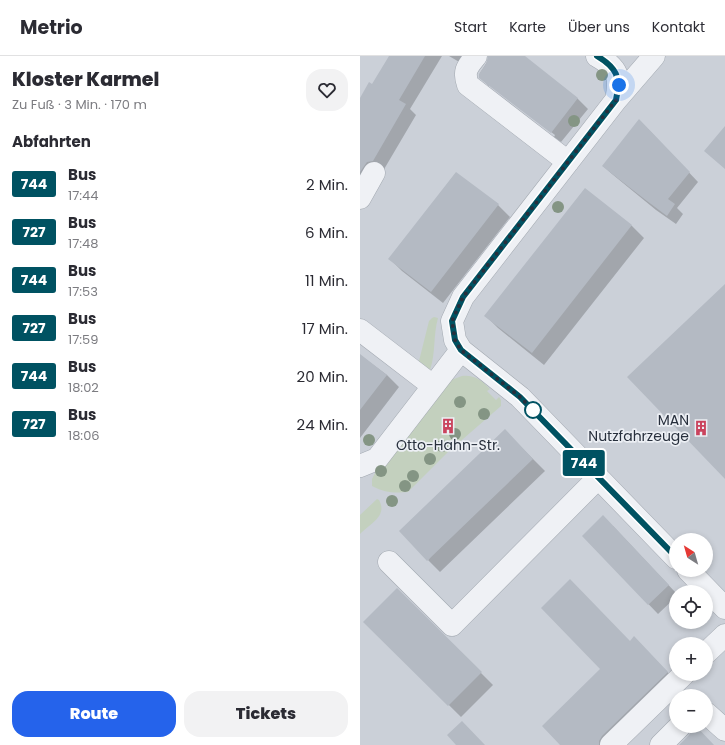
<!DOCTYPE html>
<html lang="de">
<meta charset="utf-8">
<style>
body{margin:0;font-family:Poppins,sans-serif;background:#f2f2f3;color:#2b2b33;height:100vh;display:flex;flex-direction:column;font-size:15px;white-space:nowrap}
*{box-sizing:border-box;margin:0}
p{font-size:13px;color:#7c7c81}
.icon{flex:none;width:22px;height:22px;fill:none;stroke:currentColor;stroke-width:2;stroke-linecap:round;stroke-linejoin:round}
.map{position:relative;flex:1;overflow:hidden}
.side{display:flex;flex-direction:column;background:#fff;width:360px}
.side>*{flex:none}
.badge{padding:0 8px;border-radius:3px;font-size:14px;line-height:26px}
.needle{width:26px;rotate:323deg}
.tools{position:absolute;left:309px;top:477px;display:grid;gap:8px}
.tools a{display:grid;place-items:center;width:44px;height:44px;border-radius:50%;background:#fff;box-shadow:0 2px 6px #0003;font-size:20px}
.you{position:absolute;width:20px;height:20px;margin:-10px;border:3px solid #fff;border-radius:50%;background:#1a73e8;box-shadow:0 0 0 6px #1a73e833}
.map>.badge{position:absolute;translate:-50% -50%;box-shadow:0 0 0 2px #fff}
h2{padding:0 12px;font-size:15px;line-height:36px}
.round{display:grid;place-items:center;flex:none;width:42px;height:42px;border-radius:16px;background:#f2f2f3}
.overview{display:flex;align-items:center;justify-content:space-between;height:68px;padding:0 12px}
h1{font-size:19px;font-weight:800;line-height:30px}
.cta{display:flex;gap:8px;margin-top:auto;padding:8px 12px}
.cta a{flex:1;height:46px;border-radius:16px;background:#2563eb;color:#fff;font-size:16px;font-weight:800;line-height:46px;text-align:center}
.cta a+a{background:#f2f2f3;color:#2b2b33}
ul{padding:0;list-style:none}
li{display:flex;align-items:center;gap:12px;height:48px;padding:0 12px}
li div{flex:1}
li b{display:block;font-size:15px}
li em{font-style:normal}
li .badge{min-width:44px;font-weight:700;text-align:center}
header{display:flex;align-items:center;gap:24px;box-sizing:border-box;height:56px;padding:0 20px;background:#fff;border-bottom:1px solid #e1e1e2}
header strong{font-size:19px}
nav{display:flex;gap:22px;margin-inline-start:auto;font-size:14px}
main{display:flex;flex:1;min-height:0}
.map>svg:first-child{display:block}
.built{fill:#cbd0d8;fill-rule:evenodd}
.green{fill:#c3d0be}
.shadow{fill:#0003}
.building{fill:#b4bac3}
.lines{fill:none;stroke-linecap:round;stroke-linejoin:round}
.minor-casing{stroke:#a2a8b0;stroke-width:23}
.minor{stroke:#eff1f5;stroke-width:22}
.tree{fill:#849584}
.line-casing{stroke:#fff;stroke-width:9}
.line{stroke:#005262;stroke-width:6}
.walk{stroke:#272f3c;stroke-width:4;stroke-dasharray:0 7.2}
.stop-dot{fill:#fff;stroke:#005262;stroke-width:2}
.labels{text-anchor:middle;stroke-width:3.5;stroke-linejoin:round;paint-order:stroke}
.poi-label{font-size:14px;fill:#272f3c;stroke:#eceff4;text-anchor:end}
</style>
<header>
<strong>Metrio</strong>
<nav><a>Start</a><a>Karte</a><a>Über uns</a><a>Kontakt</a></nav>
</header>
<main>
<section class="side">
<div class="overview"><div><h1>Kloster Karmel</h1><p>Zu Fuß · 3 Min. · 170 m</p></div><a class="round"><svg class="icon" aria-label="heart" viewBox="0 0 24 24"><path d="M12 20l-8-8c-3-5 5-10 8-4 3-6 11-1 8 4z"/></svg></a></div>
<h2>Abfahrten</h2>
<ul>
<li><span class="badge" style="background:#005262;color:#fff">744</span><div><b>Bus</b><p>17:44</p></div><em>2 Min.</em></li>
<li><span class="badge" style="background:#005262;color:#fff">727</span><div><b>Bus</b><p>17:48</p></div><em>6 Min.</em></li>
<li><span class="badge" style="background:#005262;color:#fff">744</span><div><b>Bus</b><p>17:53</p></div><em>11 Min.</em></li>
<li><span class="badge" style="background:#005262;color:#fff">727</span><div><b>Bus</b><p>17:59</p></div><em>17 Min.</em></li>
<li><span class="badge" style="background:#005262;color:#fff">744</span><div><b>Bus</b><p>18:02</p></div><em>20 Min.</em></li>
<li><span class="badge" style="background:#005262;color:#fff">727</span><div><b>Bus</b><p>18:06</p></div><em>24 Min.</em></li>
</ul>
<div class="cta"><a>Route</a><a>Tickets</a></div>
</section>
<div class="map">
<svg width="365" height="689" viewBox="0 0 365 689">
<rect width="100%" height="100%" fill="#dce1e6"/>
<!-- built -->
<path class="built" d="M0,0h365v689h-365zM316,484h30v30h-30zM316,536h30v30h-30zM316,588h30v30h-30zM316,640h30v30h-30z"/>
<!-- green -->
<path class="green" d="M74,261l4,1c-5,17 -2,35 -8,52l-12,-5 11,-44 3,-3z
M102,320c13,-1 19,4 28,13l-3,2 9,9 3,-3 2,3v6l-53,46 -40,40c-15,1 -22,1 -36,-6v-7l5,-10 74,-89z
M17,443l2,1c9,16 -9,24 -19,34v-19z"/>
<!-- shadow -->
<path class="shadow" d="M31,0h51l-32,53 6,6 -33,56 -23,30v-101l13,-14z
M89,0h17l-5,7z
M129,0h34l54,42 11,11 -27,33 -7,-5 1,-2 -66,-51v2l-9,-9v-4l9,-14z
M288,73l50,53 -21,26 6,6 -7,10 -20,-14 -44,-36 -9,-8z
M96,117l42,32 12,12 -67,86 -41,-32 -12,-12z
M225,133l47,37 12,12 -100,127 -46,-37 -12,-12z
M0,299l27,20 12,12 -39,51z
M157,387l28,28 -105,101 -12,-12z
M253,470l63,67v4l-18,17 -75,-78z
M37,533l96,96 -32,32 -96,-95z
M285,593l34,35 -63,61h-54z"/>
<!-- building -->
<path class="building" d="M29,0h36l-26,44 7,4 -33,57 -6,1 -7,10v-74l9,-16 3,2z
M128,0h37l53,42 -27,35 -72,-55v-4l7,-10z
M279,63l51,53 -22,27 7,5 -8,12 -20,-15 -45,-35z
M365,70v43l-21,-18z
M96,116l43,32 -68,88 -43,-33z
M225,132l47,37 -100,128 -48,-37z
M365,228v195l-98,-102z
M0,298l27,21 -27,35z
M145,373l28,30 -106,102 -28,-30z
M243,459l66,70 -21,20 -66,-69z
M210,523l60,62 4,-5 34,36 -66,64 -3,5v4h-39l-18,-19 58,-57 -59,-61z
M37,532l85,84 -34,34 -85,-84z
M102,665l23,24h-29l-9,-10z
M334,670h2l18,19h-35l10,-10z"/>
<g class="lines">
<defs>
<path id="minor" d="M116,0c-9,11 -13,15 -8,29l100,77
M237,0c21,12 24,21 19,44l-153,197 -11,24 3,19 6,10 59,47 156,161
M256,44l38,-44
M0,142l14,-25
M0,274l73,56
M0,410l17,-7 84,-109
M29,506l63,63 146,-147
M328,514l37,38
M346,597l19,-18
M346,657l19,17
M251,689l73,-71
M301,689l19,-19"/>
</defs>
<!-- minor casing -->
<use href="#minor" class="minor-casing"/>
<!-- minor -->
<use href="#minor" class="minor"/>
</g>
<!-- trees -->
<g class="tree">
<circle cx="242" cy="19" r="6"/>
<circle cx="214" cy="65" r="6"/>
<circle cx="198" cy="151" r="6"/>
<circle cx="100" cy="346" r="6"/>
<circle cx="124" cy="358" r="6"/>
<circle cx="95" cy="378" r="6"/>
<circle cx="9" cy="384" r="6"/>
<circle cx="82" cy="390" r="6"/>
<circle cx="70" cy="403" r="6"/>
<circle cx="21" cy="415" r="6"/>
<circle cx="53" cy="420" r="6"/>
<circle cx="45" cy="430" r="6"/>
<circle cx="32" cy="445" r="6"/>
</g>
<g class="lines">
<defs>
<path id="line" d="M237,0c20,12 24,21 19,44l-153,197 -11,24 3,19 6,10 59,47 156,160"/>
</defs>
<!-- line casing -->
<use href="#line" class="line-casing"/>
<!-- line -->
<use href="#line" class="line"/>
<!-- walk -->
<path class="walk" d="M173,354l1,1 -14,-14 -59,-47 -6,-10 -3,-19 11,-24 153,-197 3,-15"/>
</g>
<!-- icons -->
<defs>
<symbol id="building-bare" viewBox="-9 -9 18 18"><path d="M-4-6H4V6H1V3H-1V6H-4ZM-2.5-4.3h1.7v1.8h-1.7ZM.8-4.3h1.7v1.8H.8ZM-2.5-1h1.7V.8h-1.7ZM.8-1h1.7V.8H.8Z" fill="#ca435d" stroke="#eceff4" stroke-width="2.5" paint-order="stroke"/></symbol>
</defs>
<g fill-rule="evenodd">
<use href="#building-bare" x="77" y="359" width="22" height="22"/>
<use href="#building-bare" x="330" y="361" width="22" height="22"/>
</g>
<!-- markers -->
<circle class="stop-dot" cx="173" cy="354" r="8"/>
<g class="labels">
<!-- poi labels -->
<g class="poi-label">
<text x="329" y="369">MAN<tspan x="329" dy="16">Nutzfahrzeuge</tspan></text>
<text x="88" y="394" text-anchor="middle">Otto-Hahn-Str.</text>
</g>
</g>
</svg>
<div class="tools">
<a><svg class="needle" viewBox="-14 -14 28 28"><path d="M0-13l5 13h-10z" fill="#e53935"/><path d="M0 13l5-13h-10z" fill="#7c7c81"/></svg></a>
<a><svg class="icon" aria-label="locate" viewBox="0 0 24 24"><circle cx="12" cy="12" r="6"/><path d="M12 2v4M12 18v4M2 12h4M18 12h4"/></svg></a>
<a>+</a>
<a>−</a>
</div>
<div class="you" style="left:259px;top:29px"></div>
<b class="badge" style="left:224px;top:407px;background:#005262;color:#fff">744</b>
</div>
</main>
